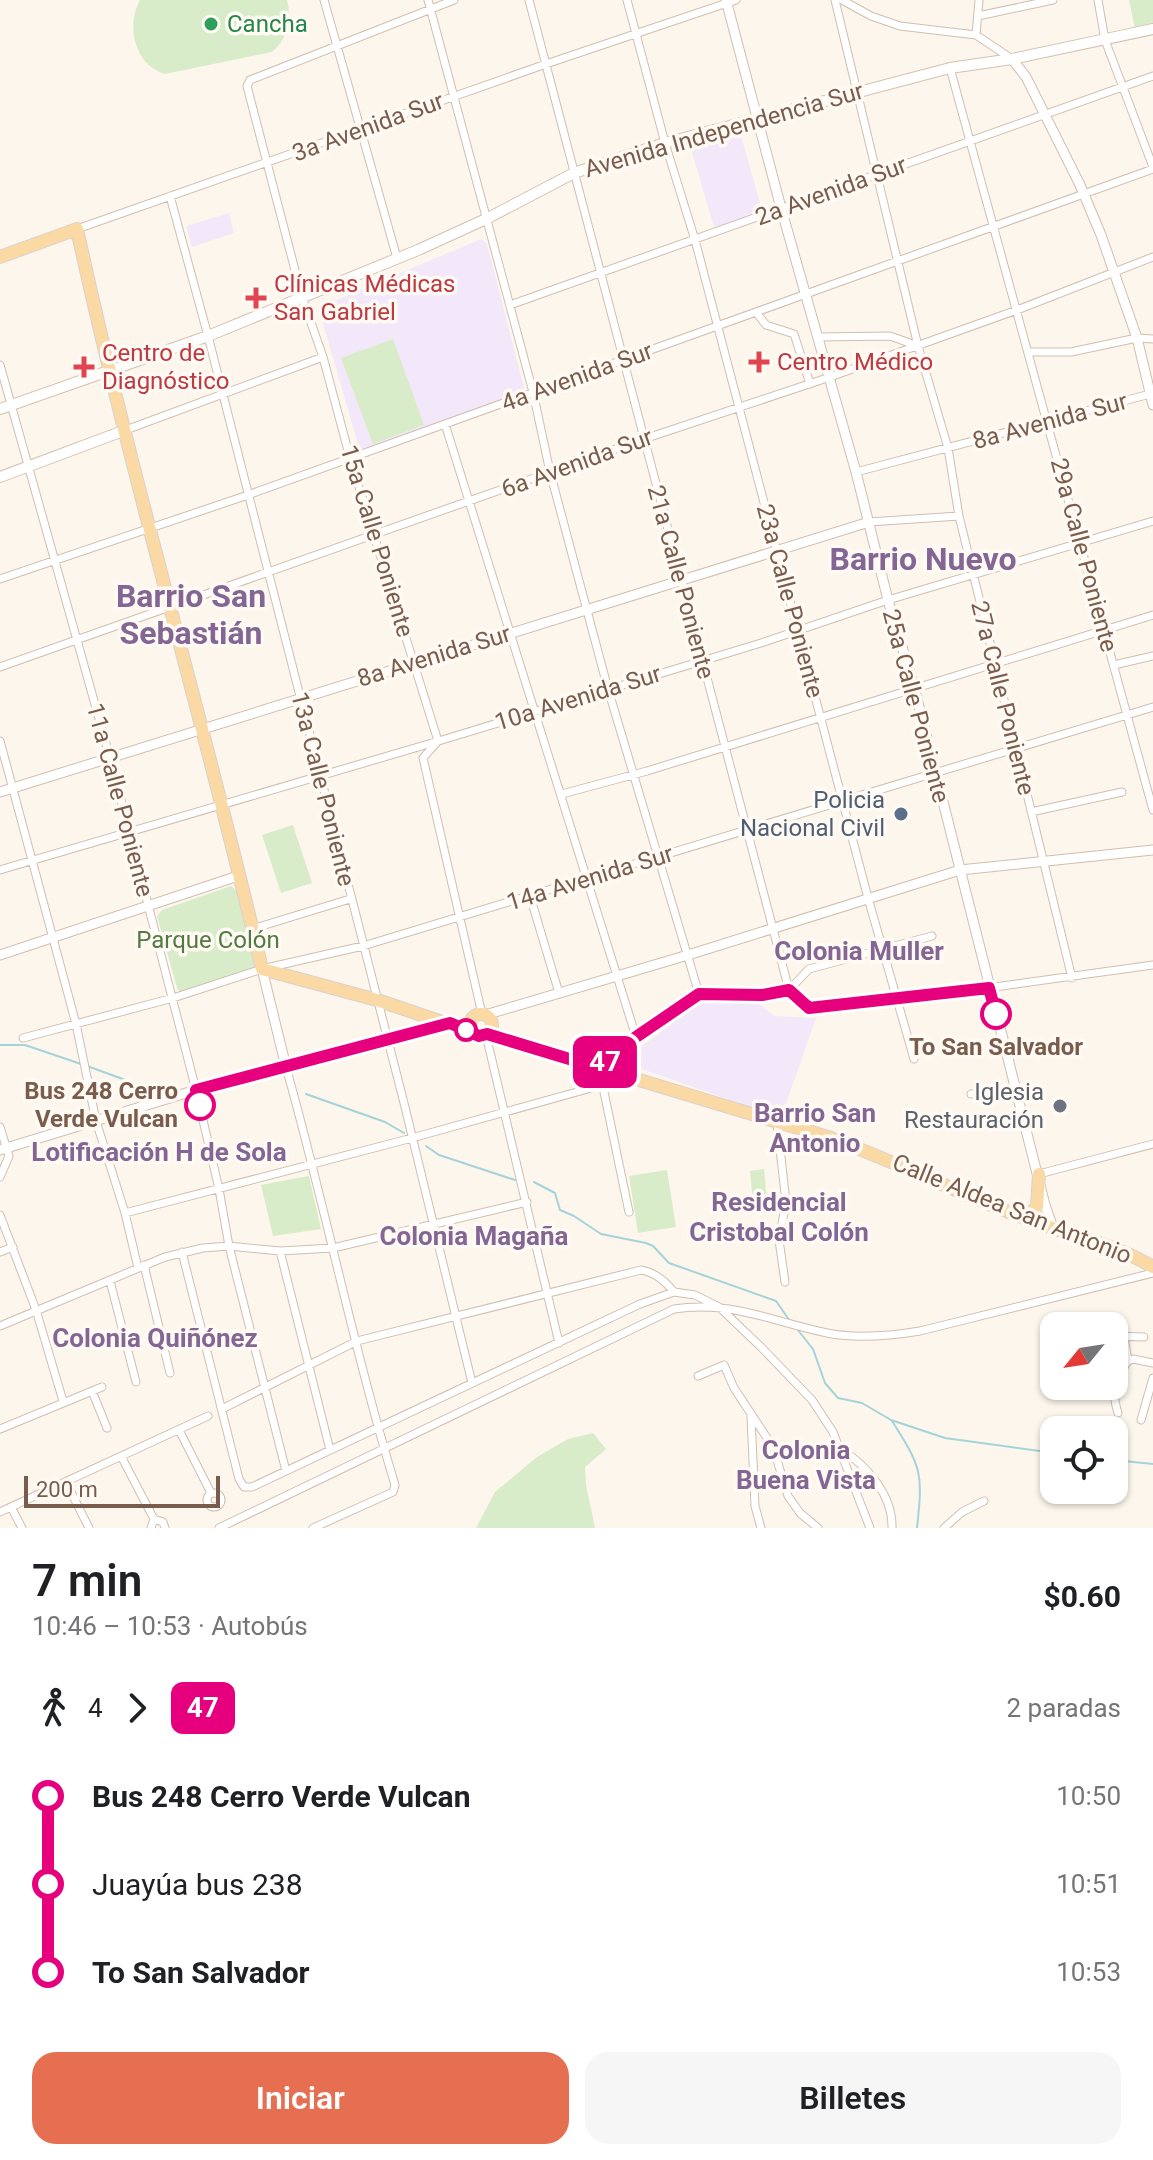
<!DOCTYPE html>
<html lang="es">
<meta charset="utf-8">
<style>
body{margin:0;font-family:Roboto,sans-serif;background:#f6f6f6;color:#202124;height:100vh;display:flex;flex-direction:column;font-size:30px;white-space:nowrap}
*{box-sizing:border-box;margin:0}
p{font-size:26px;color:#757577}
.icon{flex:none;width:44px;height:44px;fill:none;stroke:currentColor;stroke-width:2;stroke-linecap:round;stroke-linejoin:round}
.map{position:relative;height:1528px;overflow:hidden}
.details{display:flex;flex-direction:column;background:#fff;flex:1}
.details>*{flex:none}
.badge{padding:0 16px;border-radius:12px;font-size:28px;line-height:52px}
.needle{width:52px;rotate:240deg}
.controls{position:absolute;left:1040px;top:1312px;display:grid;gap:16px}
.controls a{display:grid;place-items:center;width:88px;height:88px;border-radius:16px;background:#fff;box-shadow:0 2px 6px #0004;font-size:40px}
.scale{position:absolute;left:24px;bottom:20px;width:196px;box-sizing:border-box;padding-left:8px;border:4px solid #7a5c4d;border-top:0;font-size:22px;line-height:28px;white-space:nowrap;color:#7a5c4d;-webkit-text-stroke:6px #fffaf3;paint-order:stroke}
.map>.badge{position:absolute;translate:-50% -50%;box-shadow:0 0 0 4px #fff}
.legs{display:flex;align-items:center;gap:12px;height:88px;padding:0 32px;font-size:26px}
.legs p{margin-inline-start:auto}
.summary{display:flex;align-items:center;justify-content:space-between;height:136px;padding:0 32px}
h1{font-size:44px;font-weight:600;line-height:60px}
.primary-button{display:flex;gap:16px;margin-top:auto;padding:16px 32px}
.primary-button a{flex:1;height:92px;border-radius:24px;background:#e76f51;color:#fff;font-size:32px;font-weight:600;line-height:92px;text-align:center}
.primary-button a+a{background:#f6f6f6;color:#202124}
ul{padding:0 32px;list-style:none}
li{display:flex;align-items:center;gap:28px;height:88px;font-size:30px}
li i{display:grid;place-items:center;width:12px;height:100%;margin:0 10px;background:currentColor}
li i::after{content:'';width:20px;height:20px;margin:-10px;border:6px solid;border-radius:50%;background:#fff}
li p{margin-inline-start:auto}
li:first-child i{background:linear-gradient(#0000 50%,currentColor 0)}
li:last-child i{background:linear-gradient(currentColor 50%,#0000 0)}
.map>svg:first-child{display:block}
.education{fill:#f3e8fa}
.green{fill:#d8ecc9}
.lines{fill:none;stroke-linecap:round;stroke-linejoin:round}
.stream{stroke:#a5d3da;stroke-width:2}
.minor-casing{stroke:#d1beb0;stroke-width:9}
.tertiary-casing{stroke:#d1beb0;stroke-width:11}
.secondary-casing{stroke:#d6c0b0;stroke-width:12}
.primary-casing{stroke:#dad1cd;stroke-width:14}
.minor{stroke:#fff;stroke-width:7}
.tertiary{stroke:#fff;stroke-width:9}
.secondary{stroke:#fff;stroke-width:10}
.primary{stroke:#fbd9a5;stroke-width:12}
.line-1-casing{stroke:#fff;stroke-width:18}
.line-1{stroke:#e6007e;stroke-width:12}
.leisure-dot{fill:#2e9e5b;stroke:#fffaf3;stroke-width:3}
.health-dot{fill:#e0444e;stroke:#fffaf3;stroke-width:3}
.service-dot{fill:#5c6f8a;stroke:#fffaf3;stroke-width:3}
.stop-1-dot{fill:#fff;stroke:#e6007e;stroke-width:4}
.worship-dot{fill:#6b7280;stroke:#fffaf3;stroke-width:3}
.labels{text-anchor:middle;stroke-width:7;stroke-linejoin:round;paint-order:stroke}
.leisure-label{font-size:24px;fill:#27864d;stroke:#fffaf3;text-anchor:start}
.street-label{font-size:24px;fill:#7a5c4d;stroke:#fffaf3}
.health-label{font-size:24px;fill:#be3a42;stroke:#fffaf3;text-anchor:start}
.service-label{font-size:24px;fill:#4e5e75;stroke:#fffaf3;text-anchor:end}
.park-label{font-size:24px;fill:#537a41;stroke:#fffaf3}
.stop-label{font-size:24px;font-weight:bold;fill:#7a5c4d;stroke:#fffaf3}
.worship-label{font-size:24px;fill:#5b616d;stroke:#fffaf3;text-anchor:end}
.neighbourhood-label{font-size:26px;font-weight:bold;fill:#846695;stroke:#fffaf3}
.district-label{font-size:32px;font-weight:bold;fill:#846695;stroke:#fffaf3}
</style>
<div class="map">
<svg width="1153" height="1528" viewBox="0 0 1153 1528">
<rect width="100%" height="100%" fill="#fdf6ec"/>
<!-- education -->
<path class="education" d="M741,136l22,77 -49,14 -23,-78z
M229,213l5,20 -42,14 -6,-21z
M481,239l6,5 38,147 -165,60 -40,-138 2,-7z
M752,998l22,18 42,2 -35,100 -159,-56 79,-61z"/>
<!-- green -->
<path class="green" d="M140,0h147c5,20 1,38 -15,52l-107,22c-31,-9 -39,-49 -25,-74z
M1129,0h24v25l-18,4z
M393,339l31,86 -51,19 -32,-86z
M293,825l19,58 -31,10 -19,-58z
M231,886l9,7 19,73 -4,6 -74,21 -4,-5 -20,-72 5,-6z
M764,1169l3,33 -14,1 -3,-32z
M667,1170l9,57 -38,6 -9,-57z
M309,1176l12,53 -48,7 -12,-51z
M593,1433l13,16 -21,18 1,18 9,43h-119l19,-36 42,-35 31,-18z"/>
<g class="lines">
<!-- stream -->
<path class="stream" d="M0,1045h25l56,19
M87,1066l44,16
M306,1094l79,28 19,11
M426,1146l13,9 76,25
M534,1182l21,11 5,17 14,6 27,18 45,9 7,3 16,17 107,38 14,20
M797,1329l16,20 12,34 13,15 24,5 29,17 54,18 109,15
M892,1421c30,47 31,52 25,107
M1114,1460l39,4"/>
<defs>
<path id="minor" d="M324,0l73,258
M428,0l105,392 17,80 58,217 91,305
M529,0l260,990
M627,0l38,143 30,97 173,658 46,161
M835,0l83,346 30,102 11,68 113,462
M842,0l29,16 29,10 76,9 36,24
M1098,0l7,40 48,127
M978,16l75,-16
M976,35l3,-35
M950,68l203,742
M170,196l38,140 196,767 68,280
M77,229l469,-165 190,-64
M510,305l643,-229
M756,312l10,13 28,9 16,50
M819,337l71,-1 28,10
M1029,352h42l66,-14 16,1
M0,365l110,393 86,332 23,99 10,57 57,225
M445,424l191,613
M123,431l200,-74
M856,472l294,-78
M869,522l90,-6
M0,579l248,-84 905,-326
M1114,665l39,-9
M0,667l644,-228 186,-62 187,-67 136,-53
M0,741l76,283 20,97 29,92 13,55
M438,741l-88,-283 -27,-101 -21,-60 -55,-211 3,-6 204,-80
M438,741l-15,17 59,256
M562,794l85,-23 506,-156
M1031,812l91,-20
M0,870l442,-130 319,-97 127,-43 265,-79
M530,896l29,97
M252,929l98,-30
M789,990l20,18 150,-16 194,-27
M789,990l20,-21 123,-33
M486,1035l73,308
M23,1038l150,-40 89,-29 101,-23 790,-239
M286,1067c39,138 67,280 109,418l-2,7 -80,36
M971,1094l46,-4
M777,1122l9,80 -7,38 6,42
M0,1127l9,29 -9,21
M1039,1174l114,-30
M629,1212l-30,-144 15,-16 85,-58 63,1 27,-5
M125,1213l287,-75 190,-53
M0,1215l36,95 27,91
M280,1251l50,199
M0,1252l13,-5
M182,1252l57,227 5,8h8l388,-183 34,-12 21,3 24,12 42,40 51,53 21,32 37,96
M144,1265l26,108
M110,1281l26,101
M0,1326l165,-69 38,-9 26,-2 51,5 53,-3 194,-46
M1114,1336l30,1
M1124,1337l4,24
M1128,1361l5,-2 20,4
M698,1376l26,-11 10,23 39,59 15,49 12,17 18,15
M92,1391l15,37
M222,1409l135,-68 284,-71c13,2 25,12 33,22
M1118,1413c-7,-22 -4,-33 10,-52
M751,1416l4,90 6,22
M1141,1420l12,-42
M0,1429l102,-42
M179,1430l32,63
M841,1449c26,17 52,46 51,79
M121,1456l34,65
M66,1482l23,46
M207 1500a7 7 0 1 1 14 0a7 7 0 1 1-14 0Z
M11,1507l11,21
M0,1512l208,-96
M151,1528l2,-6 4,-2 6,2 2,6
M219,1528l455,-219c57,-9 99,13 153,24 30,6 63,3 93,-2l233,-58
M944,1528l18,-16 22,-11"/>
<path id="tertiary" d="M726,0l55,208 75,264 32,128 26,87 131,518 8,23
M1012,59l14,18 54,108 21,50 36,103 16,67
M0,792l869,-270
M0,955l238,-79
M262,969l24,98
M485,1015l203,-60 272,-85 193,-20
M0,1150l196,-60 251,-66"/>
<path id="secondary" d="M0,409l208,-73 210,-86 68,-31 88,-46 91,-30 285,-75 62,-9 141,-30
M0,477l123,-46"/>
<path id="primary" d="M0,257l77,-28c54,249 127,492 185,740l115,31 95,32
M470 1025a11 11 0 1 1 22 0a11 11 0 1 1-22 0Z
M487,1034l344,104c68,25 133,58 201,83 40,15 83,23 121,46
M1017,1215l12,-1 8,-7 2,-33"/>
</defs>
<!-- minor casing -->
<use href="#minor" class="minor-casing"/>
<!-- tertiary casing -->
<use href="#tertiary" class="tertiary-casing"/>
<!-- secondary casing -->
<use href="#secondary" class="secondary-casing"/>
<!-- primary casing -->
<use href="#primary" class="primary-casing"/>
<!-- minor -->
<use href="#minor" class="minor"/>
<!-- tertiary -->
<use href="#tertiary" class="tertiary"/>
<!-- secondary -->
<use href="#secondary" class="secondary"/>
<!-- primary -->
<use href="#primary" class="primary"/>
</g>
<g class="lines">
<defs>
<path id="line-1" d="M200,1105l-4,-15 254,-67 29,13 8,-2 112,34 15,-16 85,-58 63,1 27,-5 20,18 180,-20 7,26"/>
</defs>
<!-- line-1 casing -->
<use href="#line-1" class="line-1-casing"/>
<!-- line-1 -->
<use href="#line-1" class="line-1"/>
</g>
<!-- markers -->
<circle class="leisure-dot" cx="211" cy="24" r="8"/>
<g class="health-dot">
<path d="M252 286h8v8h8v8h-8v8h-8v-8h-8v-8h8z"/>
<path d="M755 350h8v8h8v8h-8v8h-8v-8h-8v-8h8z"/>
<path d="M80 355h8v8h8v8h-8v8h-8v-8h-8v-8h8z"/>
</g>
<circle class="service-dot" cx="901" cy="814" r="8"/>
<g class="stop-1-dot">
<circle cx="996" cy="1014" r="14"/>
<circle cx="466" cy="1030" r="10"/>
<circle cx="200" cy="1105" r="14"/>
</g>
<circle class="worship-dot" cx="1060" cy="1106" r="8"/>
<g class="labels">
<!-- leisure labels -->
<g class="leisure-label">
<text x="227" y="32">Cancha</text>
</g>
<!-- street labels -->
<g class="street-label">
<text transform="translate(368 127) rotate(-20)" y="8">3a Avenida Sur</text>
<text transform="translate(724 130) rotate(-16)" y="8">Avenida Independencia Sur</text>
<text transform="translate(831 191) rotate(-20)" y="8">2a Avenida Sur</text>
<text transform="translate(577 377) rotate(-20)" y="8">4a Avenida Sur</text>
<text transform="translate(1050 421) rotate(-15)" y="8">8a Avenida Sur</text>
<text transform="translate(577 463) rotate(-20)" y="8">6a Avenida Sur</text>
<text transform="translate(377 541) rotate(73)" y="8">15a Calle Poniente</text>
<text transform="translate(1084 555) rotate(75)" y="8">29a Calle Poniente</text>
<text transform="translate(681 582) rotate(75)" y="8">21a Calle Poniente</text>
<text transform="translate(790 601) rotate(75)" y="8">23a Calle Poniente</text>
<text transform="translate(434 656) rotate(-17)" y="8">8a Avenida Sur</text>
<text transform="translate(578 698) rotate(-17)" y="8">10a Avenida Sur</text>
<text transform="translate(1003 698) rotate(76)" y="8">27a Calle Poniente</text>
<text transform="translate(916 706) rotate(75)" y="8">25a Calle Poniente</text>
<text transform="translate(323 789) rotate(76)" y="8">13a Calle Poniente</text>
<text transform="translate(120 800) rotate(75)" y="8">11a Calle Poniente</text>
<text transform="translate(590 878) rotate(-17)" y="8">14a Avenida Sur</text>
<text transform="translate(1012 1209) rotate(22)" y="8">Calle Aldea San Antonio</text>
</g>
<!-- health labels -->
<g class="health-label">
<text x="274" y="292">Clínicas Médicas<tspan x="274" dy="28">San Gabriel</tspan></text>
<text x="102" y="361">Centro de<tspan x="102" dy="28">Diagnóstico</tspan></text>
<text x="777" y="370">Centro Médico</text>
</g>
<!-- service labels -->
<g class="service-label">
<text x="885" y="808">Policia<tspan x="885" dy="28">Nacional Civil</tspan></text>
</g>
<!-- park labels -->
<g class="park-label">
<text x="208" y="948">Parque Colón</text>
</g>
<!-- stop labels -->
<g class="stop-label">
<text x="996" y="1055">To San Salvador</text>
<text x="178" y="1099" text-anchor="end">Bus 248 Cerro<tspan x="178" dy="28">Verde Vulcan</tspan></text>
</g>
<!-- worship labels -->
<g class="worship-label">
<text x="1044" y="1100">Iglesia<tspan x="1044" dy="28">Restauración</tspan></text>
</g>
<!-- neighbourhood labels -->
<g class="neighbourhood-label">
<text x="859" y="960">Colonia Muller</text>
<text x="815" y="1122">Barrio San<tspan x="815" dy="30">Antonio</tspan></text>
<text x="159" y="1161">Lotificación H de Sola</text>
<text x="779" y="1211">Residencial<tspan x="779" dy="30">Cristobal Colón</tspan></text>
<text x="474" y="1245">Colonia Magaña</text>
<text x="155" y="1347">Colonia Quiñónez</text>
<text x="806" y="1459">Colonia<tspan x="806" dy="30">Buena Vista</tspan></text>
</g>
<!-- district labels -->
<g class="district-label">
<text x="923" y="570">Barrio Nuevo</text>
<text x="191" y="607">Barrio San<tspan x="191" dy="37">Sebastián</tspan></text>
</g>
</g>
</svg>
<div class="controls">
<a><svg class="needle" viewBox="-14 -14 28 28"><path d="M0-13l5 13h-10z" fill="#e53935"/><path d="M0 13l5-13h-10z" fill="#757577"/></svg></a>
<a><svg class="icon" aria-label="locate" viewBox="0 0 24 24"><circle cx="12" cy="12" r="6"/><path d="M12 2v4M12 18v4M2 12h4M18 12h4"/></svg></a>
</div>
<div class="scale">200 m</div>
<b class="badge" style="left:605px;top:1062px;background:#e6007e;color:#fff">47</b>
</div>
<section class="details">
<div class="summary"><div><h1>7 min</h1><p>10:46 – 10:53 · Autobús</p></div><b>$0.60</b></div>
<div class="legs"><svg class="icon" aria-label="walk" viewBox="0 0 24 24"><circle cx="13" cy="4" r="2"/><path d="M13 8l-2 6 4 7M11 14l-3 7M7 12l3-4h3l4 4"/></svg>4<svg class="icon" aria-label="forward" viewBox="0 0 24 24"><path d="M9 5l7 7-7 7"/></svg><b class="badge" style="background:#e6007e;color:#fff">47</b><p>2 paradas</p></div>
<ul>
<li><i style="color:#e6007e"></i><b>Bus 248 Cerro Verde Vulcan</b><p>10:50</p></li>
<li><i style="color:#e6007e"></i><span>Juayúa bus 238</span><p>10:51</p></li>
<li><i style="color:#e6007e"></i><b>To San Salvador</b><p>10:53</p></li>
</ul>
<div class="primary-button"><a>Iniciar</a><a>Billetes</a></div>
</section>
